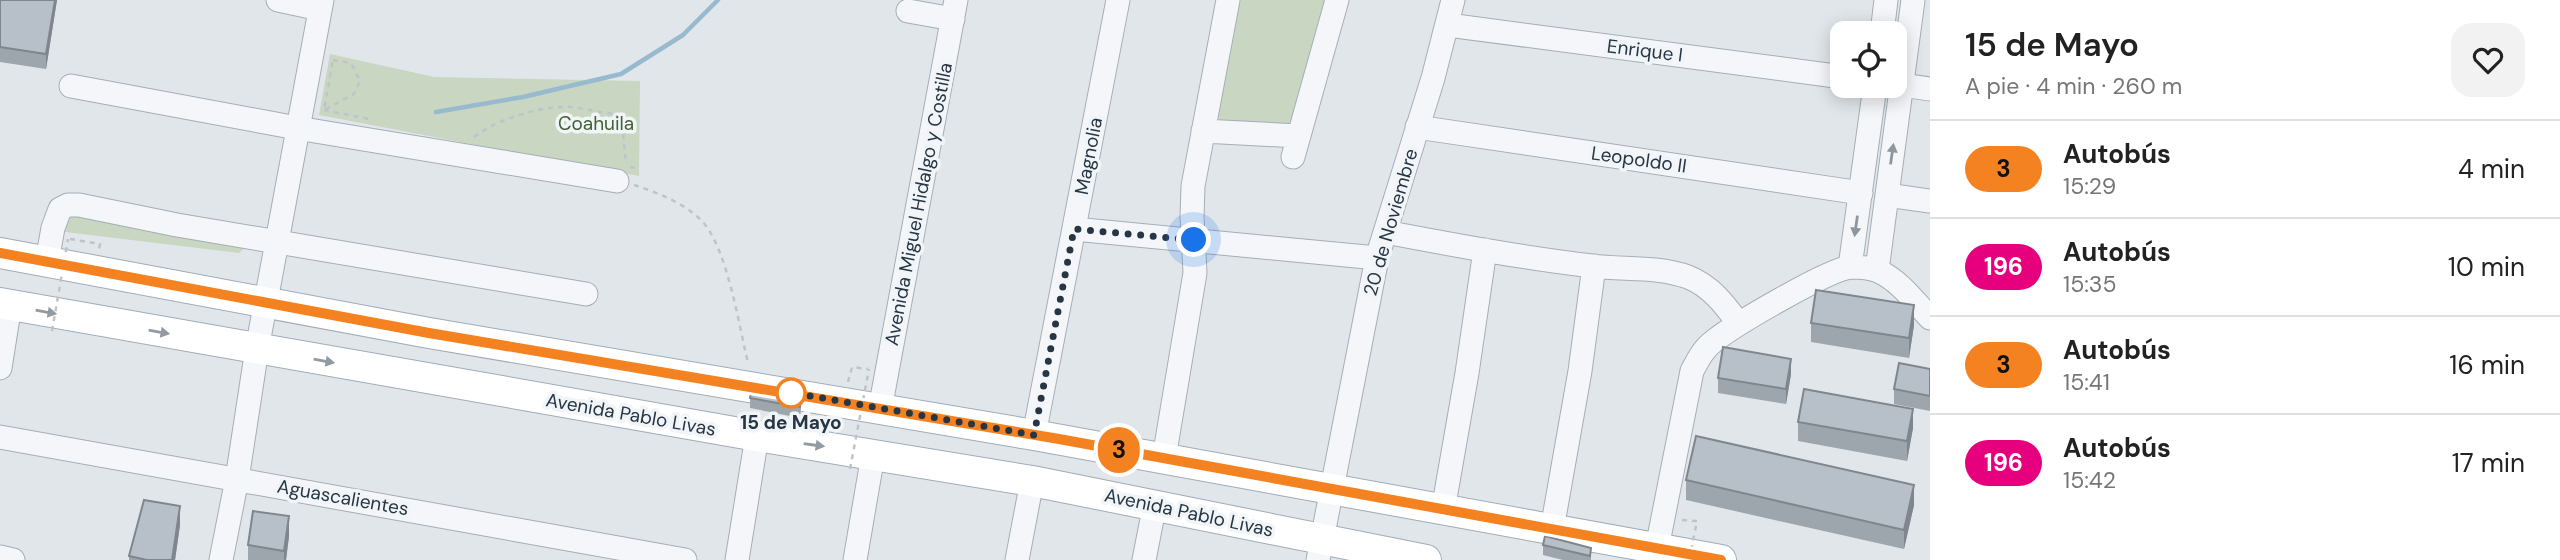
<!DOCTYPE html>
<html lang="es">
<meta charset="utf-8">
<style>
body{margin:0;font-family:"DM Sans",sans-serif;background:#f2f2f2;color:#222;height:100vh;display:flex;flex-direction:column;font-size:26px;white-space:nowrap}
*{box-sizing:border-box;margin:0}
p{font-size:23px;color:#767676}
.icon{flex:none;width:38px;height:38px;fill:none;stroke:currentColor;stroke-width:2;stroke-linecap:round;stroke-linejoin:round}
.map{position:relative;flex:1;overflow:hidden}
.details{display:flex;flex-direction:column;background:#fff;width:630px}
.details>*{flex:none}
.badge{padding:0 14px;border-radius:23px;font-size:24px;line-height:46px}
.buttons{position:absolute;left:1830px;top:21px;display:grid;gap:14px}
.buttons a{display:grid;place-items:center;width:77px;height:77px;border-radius:14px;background:#fff;box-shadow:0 4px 18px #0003;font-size:35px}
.you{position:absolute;width:35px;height:35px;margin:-18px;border:5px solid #fff;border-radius:50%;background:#1a73e8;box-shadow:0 0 0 10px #1a73e833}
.map>.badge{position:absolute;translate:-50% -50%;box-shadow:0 0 0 4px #fff}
.round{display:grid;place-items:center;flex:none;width:74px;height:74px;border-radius:21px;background:#f2f2f2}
.overview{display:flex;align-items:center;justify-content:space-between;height:119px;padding:0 35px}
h1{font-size:33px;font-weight:600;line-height:52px}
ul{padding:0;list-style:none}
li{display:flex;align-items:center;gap:21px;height:98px;padding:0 35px;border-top:2px solid #e0e0e0}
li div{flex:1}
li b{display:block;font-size:26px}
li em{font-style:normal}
li .badge{min-width:77px;font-weight:700;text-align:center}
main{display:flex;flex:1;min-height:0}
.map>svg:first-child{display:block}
.green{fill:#c9d6c1}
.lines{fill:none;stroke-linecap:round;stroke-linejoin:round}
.stream{stroke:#98bace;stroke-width:4.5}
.minor-casing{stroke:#a5aeb6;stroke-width:25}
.major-casing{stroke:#9facb8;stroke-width:32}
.path{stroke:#bfc4ca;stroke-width:2.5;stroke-dasharray:5 5;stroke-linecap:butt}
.minor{stroke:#f4f6f9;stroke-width:23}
.major{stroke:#fff;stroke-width:30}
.path-bridge{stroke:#bfc4ca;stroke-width:2.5;stroke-dasharray:5 5;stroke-linecap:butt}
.wall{fill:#9da5ad}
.shaded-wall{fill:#80868d}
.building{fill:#b7c0c9;stroke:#80868d;stroke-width:2}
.oneway{fill:#8e969e}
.oneway2{fill:#939aa2}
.line-casing{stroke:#fff;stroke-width:16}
.line{stroke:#f58220;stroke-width:10}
.walk{stroke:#273644;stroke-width:7;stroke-dasharray:0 12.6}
.stop-dot{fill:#fff;stroke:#f58220;stroke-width:3.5}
.labels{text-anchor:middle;stroke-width:7;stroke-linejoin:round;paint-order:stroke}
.street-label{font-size:19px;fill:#273644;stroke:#f1f5f8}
.park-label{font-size:19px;fill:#426233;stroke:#f1f5f8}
.stop-label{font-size:19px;font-weight:bold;fill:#273644;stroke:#f1f5f8}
</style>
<main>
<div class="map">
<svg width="1930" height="560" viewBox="0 0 1930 560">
<rect width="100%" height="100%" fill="#e1e6eb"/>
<!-- green -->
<path class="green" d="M1240,0h89l-36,125 -71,-3 -5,-7z
M330,54l104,23 206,4 -1,95 -320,-61z
M67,212l182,32 -10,9 -174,-21 -2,-3z"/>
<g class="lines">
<!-- stream -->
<path class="stream" d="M436,112l87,-15 98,-23 62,-39 35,-35"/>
<defs>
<path id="minor" d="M278,0l42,9
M908,11l45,8
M1448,25l395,52
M1882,33l4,-33
M1895,84l35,5
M71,86l226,42 320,53
M1417,127l444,66
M1203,131l95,5
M1293,157l44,-157
M1887,195l43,6
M1074,229l303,29
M1385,232c69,13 138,26 207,34 32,4 66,0 96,11 23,9 37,28 51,47
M47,261l6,-33 7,-19 8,-4h11l98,20 409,69
M1850,267l25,-181
M1877,270l36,-270
M0,368l10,-63
M880,409l76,-409
M1034,435l84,-435
M0,437l685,123
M1164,458l31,-185 -3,-56 1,-31 35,-186
M1443,510l24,-137 18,-123
M1552,529l28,-158 14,-105
M1657,548l35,-177c6,-11 11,-22 22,-30 20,-16 115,-72 137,-74 8,0 20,1 27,4 21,9 37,31 52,47
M0,557l13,3
M221,560l16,-81 20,-130 65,-349
M737,560l20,-124
M855,560l18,-105
M1017,560l15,-79
M1144,560l11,-56
M1318,560l59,-302 56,-180 20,-78"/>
<path id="major" d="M0,253l429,80 605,102 687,125
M0,303l757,133 275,45 394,79"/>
</defs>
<!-- minor casing -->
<use href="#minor" class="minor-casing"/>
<!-- major casing -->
<use href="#major" class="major-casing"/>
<!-- path -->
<path class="path" d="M333,60l18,3 9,18 -6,13 -30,16z
M324,110l45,9
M474,137c23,-18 69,-32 98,-30 15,2 29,6 44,7l7,20 3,30
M630,167l9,1
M634,185c22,7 50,18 67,35 26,26 38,106 47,143
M70,239l30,5 -1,6
M848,382l4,-15 16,2
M1682,520l15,1"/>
<!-- minor -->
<use href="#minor" class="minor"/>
<!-- major -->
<use href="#major" class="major"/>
<!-- path-bridge -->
<path class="path-bridge" d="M52,331l16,-92
M850,469l19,-100
M1689,560l8,-39"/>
</g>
<!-- wall -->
<path class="wall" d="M0,0h57l-11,69 -46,-7z
M1811,323l103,2 -5,33 -98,-16z
M1930,369v42l-36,-7v-15z
M1791,374l-5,30 -68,-11v-15z
M750,398l51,10 -1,10 -50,-10z
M1798,422l115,6 -6,33 -109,-20z
M1686,480l228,25 -10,44 -218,-49z
M180,525l-5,35h-46v-4z
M289,536l-3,24h-38v-15z
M1543,545l48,3v12h-28l-20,-5z"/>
<!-- shaded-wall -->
<path class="shaded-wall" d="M55,0h2l-11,69v-15z
M1914,305v20l-5,33v-20z
M1791,359v15l-5,30v-15z
M1913,409v19l-6,33v-20z
M1914,485v20l-10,44v-19z
M180,506v19l-5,35h-3z
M289,516v20l-3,24h-2v-9z"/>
<!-- building -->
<path class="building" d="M0,0h55l-9,54 -46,-7z
M1816,290l98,15 -5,33 -98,-15z
M1723,347l68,12 -5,30 -68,-11z
M1899,363l31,6v27l-36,-7z
M752,388l49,10 -1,9 -50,-9z
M1804,389l109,20 -6,32 -109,-19z
M1696,436l218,49 -10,45 -218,-50z
M144,500l36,6 -8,54h-25l-18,-4z
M253,511l36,5 -5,35 -36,-6z
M1545,536l46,12 -1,8 -47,-11z"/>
<!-- one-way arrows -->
<defs><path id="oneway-solid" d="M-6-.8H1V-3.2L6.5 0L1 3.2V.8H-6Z" transform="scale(1.75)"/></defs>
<g class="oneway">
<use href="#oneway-solid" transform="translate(1892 154) rotate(-82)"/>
<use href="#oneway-solid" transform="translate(1856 226) rotate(98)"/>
</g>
<g class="oneway2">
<use href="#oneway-solid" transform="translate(46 312) rotate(10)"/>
<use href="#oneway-solid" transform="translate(159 332) rotate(10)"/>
<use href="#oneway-solid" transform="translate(324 361) rotate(10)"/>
<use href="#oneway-solid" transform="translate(814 445) rotate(8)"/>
</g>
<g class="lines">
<defs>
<path id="line" d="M0,253l429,80 630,106 662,121"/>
</defs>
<!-- line casing -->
<use href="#line" class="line-casing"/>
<!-- line -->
<use href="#line" class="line"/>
<!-- walk -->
<path class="walk" d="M791,393l-9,-2 252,44 40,-206 120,11"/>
</g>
<!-- markers -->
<circle class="stop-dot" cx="791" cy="393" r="14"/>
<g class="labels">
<!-- street labels -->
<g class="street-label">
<text transform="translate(1645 50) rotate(7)" y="7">Enrique I</text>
<text transform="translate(1088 156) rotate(-79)" y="7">Magnolia</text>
<text transform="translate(1639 159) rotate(8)" y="7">Leopoldo II</text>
<text transform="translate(918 204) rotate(-79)" y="7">Avenida Miguel Hidalgo y Costilla</text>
<text transform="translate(1390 222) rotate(-74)" y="7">20 de Noviembre</text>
<text transform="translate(631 414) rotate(10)" y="7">Avenida Pablo Livas</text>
<text transform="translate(343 497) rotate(10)" y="7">Aguascalientes</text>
<text transform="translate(1189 512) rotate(12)" y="7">Avenida Pablo Livas</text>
</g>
<!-- park labels -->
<g class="park-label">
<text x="596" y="130">Coahuila</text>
</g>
<!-- stop labels -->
<g class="stop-label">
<text x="791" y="429">15 de Mayo</text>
</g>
</g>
</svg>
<div class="buttons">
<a><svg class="icon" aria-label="locate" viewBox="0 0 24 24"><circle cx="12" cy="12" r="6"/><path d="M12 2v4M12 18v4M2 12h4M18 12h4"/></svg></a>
</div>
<div class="you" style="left:1194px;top:240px"></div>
<b class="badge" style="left:1119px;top:450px;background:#f58220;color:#111">3</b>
</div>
<section class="details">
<div class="overview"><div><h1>15 de Mayo</h1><p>A pie · 4 min · 260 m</p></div><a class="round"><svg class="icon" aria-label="heart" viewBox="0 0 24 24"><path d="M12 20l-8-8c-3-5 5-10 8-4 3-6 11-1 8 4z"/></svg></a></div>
<ul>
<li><span class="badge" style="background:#f58220;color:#111">3</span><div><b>Autobús</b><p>15:29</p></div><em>4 min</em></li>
<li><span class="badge" style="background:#e6007e;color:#fff">196</span><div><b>Autobús</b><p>15:35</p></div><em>10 min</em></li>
<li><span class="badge" style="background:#f58220;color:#111">3</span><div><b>Autobús</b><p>15:41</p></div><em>16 min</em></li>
<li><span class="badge" style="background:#e6007e;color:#fff">196</span><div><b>Autobús</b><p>15:42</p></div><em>17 min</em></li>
</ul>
</section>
</main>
